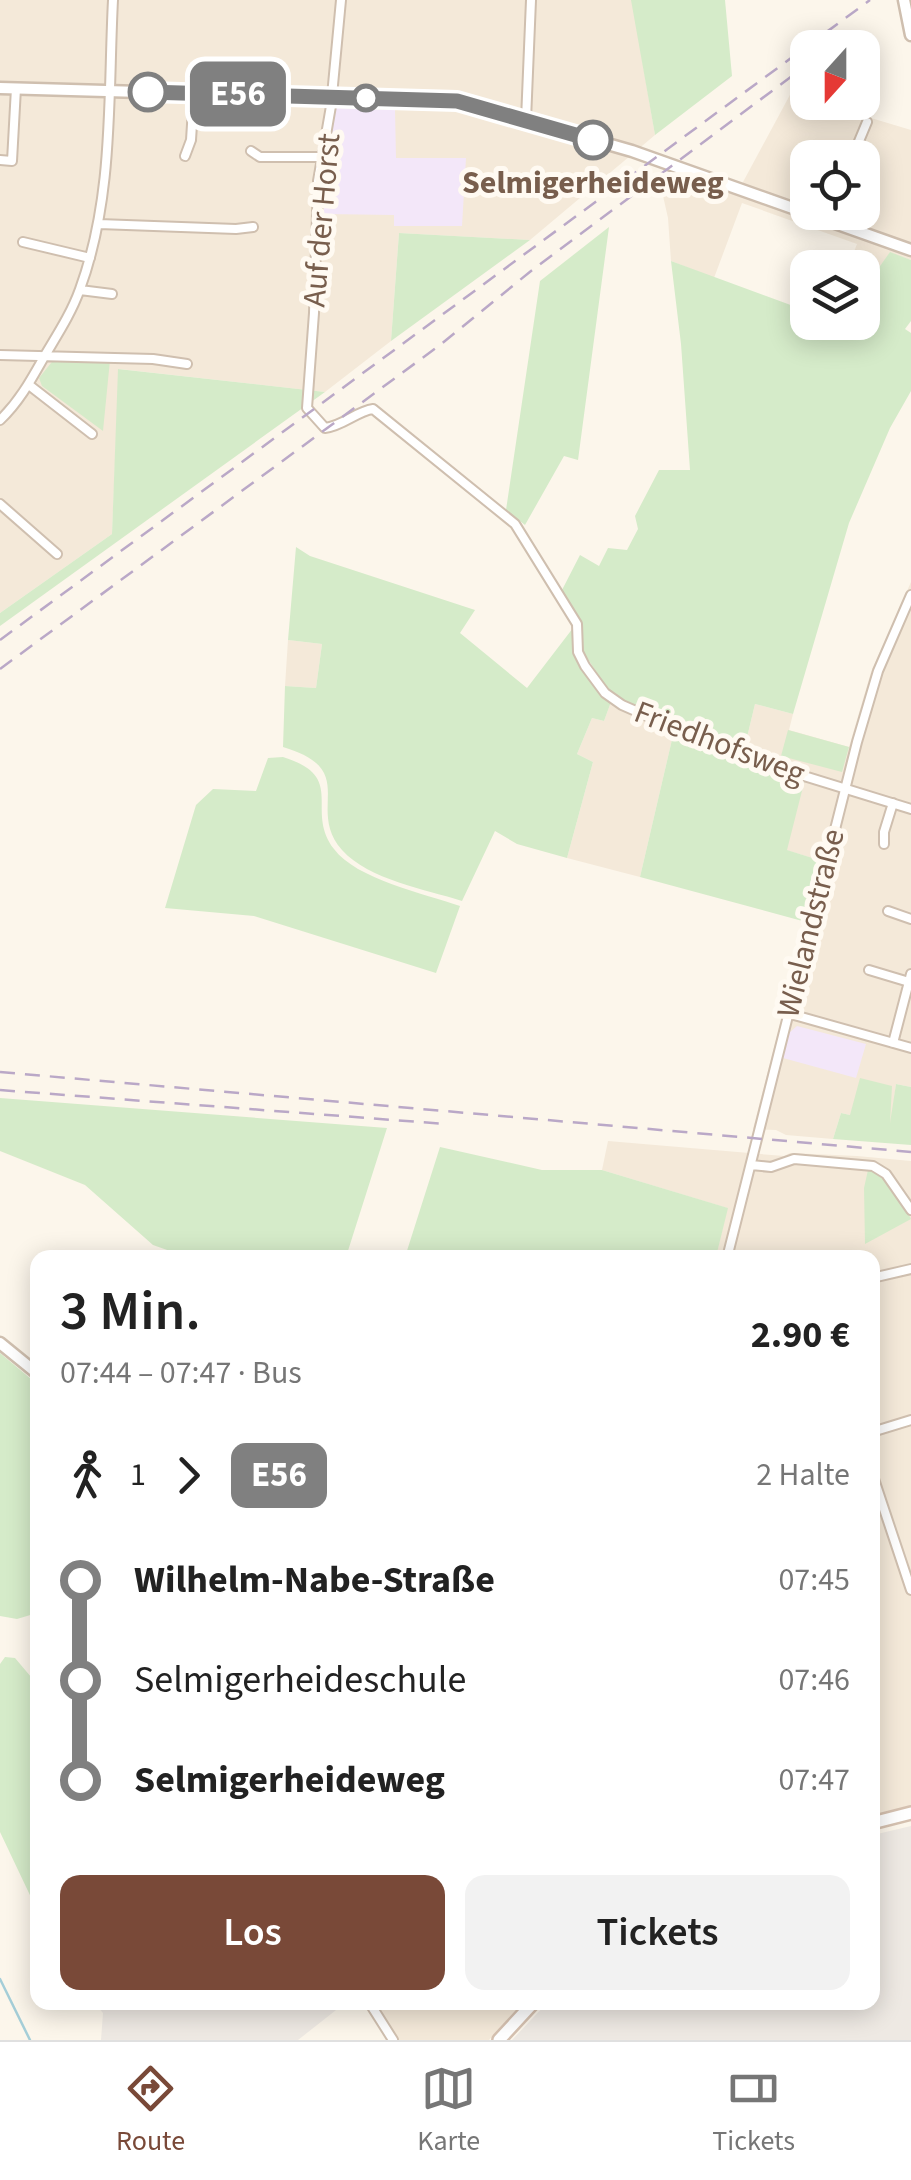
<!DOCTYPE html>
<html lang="de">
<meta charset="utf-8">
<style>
body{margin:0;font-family:"Source Sans 3",sans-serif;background:#f2f2f2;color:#222;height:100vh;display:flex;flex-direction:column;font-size:38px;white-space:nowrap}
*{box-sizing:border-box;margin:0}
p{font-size:32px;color:#767676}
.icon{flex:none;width:55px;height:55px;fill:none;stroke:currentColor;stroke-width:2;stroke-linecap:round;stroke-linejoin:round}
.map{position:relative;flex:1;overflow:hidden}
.details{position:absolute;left:30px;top:1250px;width:850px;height:760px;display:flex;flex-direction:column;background:#fff;border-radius:20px;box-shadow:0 5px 25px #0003}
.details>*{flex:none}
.badge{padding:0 20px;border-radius:15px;font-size:35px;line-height:65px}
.needle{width:65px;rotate:201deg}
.controls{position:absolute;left:790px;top:30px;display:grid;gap:20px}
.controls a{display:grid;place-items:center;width:90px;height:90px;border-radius:20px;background:#fff;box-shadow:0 5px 25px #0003;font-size:50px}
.map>.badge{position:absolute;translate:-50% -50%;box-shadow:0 0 0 5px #fff}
.legs{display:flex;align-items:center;gap:15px;height:110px;padding:0 30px;font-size:32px}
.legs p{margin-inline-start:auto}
.headline{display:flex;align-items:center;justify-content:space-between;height:170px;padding:0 30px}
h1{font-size:55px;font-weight:600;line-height:75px}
.action{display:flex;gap:20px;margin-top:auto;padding:20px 30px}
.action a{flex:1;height:115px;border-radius:20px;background:#794938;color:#fff;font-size:40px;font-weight:600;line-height:115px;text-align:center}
.action a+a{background:#f2f2f2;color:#222}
ul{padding:0 30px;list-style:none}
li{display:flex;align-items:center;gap:35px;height:100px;font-size:38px}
li i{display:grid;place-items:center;width:15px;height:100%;margin:0 12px;background:currentColor}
li i::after{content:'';width:25px;height:25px;margin:-12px;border:8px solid;border-radius:50%;background:#fff}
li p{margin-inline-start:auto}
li:first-child i{background:linear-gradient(#0000 50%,currentColor 0)}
li:last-child i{background:linear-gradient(currentColor 50%,#0000 0)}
.tab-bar{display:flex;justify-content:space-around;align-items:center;height:140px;border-top:2px solid #e0e0e0;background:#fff;font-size:28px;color:#767676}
.tab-bar a{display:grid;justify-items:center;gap:5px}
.tab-bar .on{color:#794938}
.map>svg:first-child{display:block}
.residential{fill:#f4e9d9;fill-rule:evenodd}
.industrial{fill:#eee9e3}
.education{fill:#f3e7f9}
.green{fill:#d5ebc9}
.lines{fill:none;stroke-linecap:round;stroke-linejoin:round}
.stream{stroke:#a5ced8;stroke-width:2.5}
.minor-casing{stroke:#cfbfaf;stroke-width:12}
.tertiary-casing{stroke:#cfbfaf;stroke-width:15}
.secondary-casing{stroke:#d5c1b0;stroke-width:16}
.minor{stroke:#fff;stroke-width:8}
.tertiary{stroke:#fff;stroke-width:10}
.secondary{stroke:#fff;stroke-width:11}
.rail{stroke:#baa8c7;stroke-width:2.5;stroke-dasharray:15 10;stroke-linecap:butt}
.line-1-casing{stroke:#fff;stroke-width:22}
.line-1{stroke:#808080;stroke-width:15}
.stop-1-dot{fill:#fff;stroke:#808080;stroke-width:5}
.labels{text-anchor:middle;stroke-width:10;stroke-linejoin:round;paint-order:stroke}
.stop-label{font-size:32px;font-weight:bold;fill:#785e4d;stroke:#fffaf2}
.street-label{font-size:32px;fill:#785e4d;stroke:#fffaf2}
</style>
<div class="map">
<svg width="911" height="2040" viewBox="0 0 911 2040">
<rect width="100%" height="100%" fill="#fcf6eb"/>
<!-- residential -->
<path class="residential" d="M0,0h632l23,135 -125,105 -131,-7 -8,108 -66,51 -206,-23 -7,165 -112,79z
M791,93l16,5 1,4 13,1 90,27v130l-21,-7 -27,37 -1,-22 -14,-1 9,-23 -115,-41 -28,75 -43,-17 -3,-43 -7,-31 11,-13 64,21zM808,158h54v54h-54z
M911,582v505l-15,-3 -5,40 -50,-11 -8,26 -47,-4 -10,-5 -23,-1 69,-268 -36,-11 -43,-96 12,-50 38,10 -4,16 60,17 22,-75z
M288,640l34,4 -6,44 -31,-2z
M611,702l63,29 -34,146 -73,-19 26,-96 -16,-8 15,-36 12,3z
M608,1141l176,15 6,-3 67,3 54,5v648l-38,11 -1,-562 -156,-1 11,-49 -125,-38z
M373,2003h149l-33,37h-92z"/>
<!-- industrial -->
<path class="industrial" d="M911,1826v214h-399l35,-37 325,-1 1,-167z
M95,2003h250l-47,37h-197l2,-27z"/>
<!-- education -->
<path class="education" d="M336,108l59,2 1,48h70l-4,68h-68v-11l-70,-1 -1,-34z
M797,1026l69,18 -10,34 -73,-20 6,-25z"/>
<!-- green -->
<path class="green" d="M631,0h94l7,76 -77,59z
M609,227l-31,233 -14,-4 -39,69 -19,-15 34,-229z
M399,233l131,7 -139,101z
M890,252l21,8v61l-6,8 6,4v58l-21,37 -41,95 -56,191 -38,-10 -12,50 -45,-17 -86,-41 -32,-49 1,-21 -19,-36 18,-35 19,11 9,-18 19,2 11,-21 -3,-13 24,-46h31l-9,-126 -10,-83 136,50 1,11h54l1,-32z
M55,358l55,2 -7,71 -61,-45 -3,-8z
M118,369l207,23 -325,234v-13l112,-79z
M296,547l14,9 165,54 -15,23 67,55 46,-60c1,6 0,12 0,18 1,21 24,42 38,56l-7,19 -12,-3 -15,36 16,8 -26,96 -50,-14 -22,-13 -33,70c-37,-12 -93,-21 -120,-51 -37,-42 19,-80 -59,-103l2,-61 31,2 6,-44 -34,-4z
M788,730l61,17 -7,25 -61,-16z
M674,731l131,48 -18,71 35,11 -16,61 -166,-45z
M283,757c65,20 21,53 51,92 22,30 91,45 126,57l-24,67 -182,-57 -89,-8 31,-103 17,-16 43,2 12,-33z
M860,1078l32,8 -2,37 6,-39 15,3v58l-78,-6 8,-26 9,2z
M0,1098l387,30 -41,129h-159l-34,-12 -68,-60 -85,-34z
M440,1147l102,23h60l126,38 -12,49h-311z
M868,1170c18,5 35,33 43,49l-46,25 -1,-56z
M0,1353l37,31v229l-20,6 -17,-3z
M5,1657l10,1 22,26v226l-37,-78v-168z"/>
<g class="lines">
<!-- stream -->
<path class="stream" d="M0,1979l30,61"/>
<defs>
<path id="minor" d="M341,0l-10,106 -13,75 -4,132 -7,95 18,20c18,-2 32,-17 48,-19l142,115 62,100 1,28 7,14 20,27 17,12 114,50 175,54
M526,120l5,-120
M251,151l9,6h62
M185,156l6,-16 3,-47
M852,158l15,-36
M0,160l12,1 4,-73
M99,224l137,5 17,-2
M23,242l67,16
M80,290l32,4
M0,355l153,4 34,5
M29,385l63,49
M0,420c19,-18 31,-40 44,-63 13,-22 27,-43 36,-68 34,-93 28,-192 33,-289
M0,504l57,50
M884,844v-12l9,-29
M888,911l23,8
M869,970l40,12
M787,1013l124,35
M893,1043l18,-69
M751,1165l20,2 23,-8 79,7 13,8 25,36
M727,1258l130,-516 21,-71 33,-76
M872,1278l39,-9
M872,1432l39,-12
M872,1473l39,117
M369,2002l24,38"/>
<path id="tertiary" d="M904,0l7,35
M0,88l457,13 175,50 279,99
M0,1343l38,31"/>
<path id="secondary" d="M872,1823l39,-10
M499,2040l35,-38"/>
</defs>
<!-- minor casing -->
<use href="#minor" class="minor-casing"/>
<!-- tertiary casing -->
<use href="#tertiary" class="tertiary-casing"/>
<!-- secondary casing -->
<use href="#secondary" class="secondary-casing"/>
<!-- minor -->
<use href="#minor" class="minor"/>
<!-- tertiary -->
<use href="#tertiary" class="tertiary"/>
<!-- secondary -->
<use href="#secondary" class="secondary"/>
<!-- rail -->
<path class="rail" d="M0,640l870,-640
M0,669l440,-324 91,-74 277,-207
M0,1072l911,80
M0,1090l446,34"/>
</g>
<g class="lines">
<defs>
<path id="line-1" d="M148,92l309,9 136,39"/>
</defs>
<!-- line-1 casing -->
<use href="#line-1" class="line-1-casing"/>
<!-- line-1 -->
<use href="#line-1" class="line-1"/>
</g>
<!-- markers -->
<g class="stop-1-dot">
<circle cx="148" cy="92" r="18"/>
<circle cx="366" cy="98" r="12"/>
<circle cx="593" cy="140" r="18"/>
</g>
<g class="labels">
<!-- stop labels -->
<g class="stop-label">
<text x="593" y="193">Selmigerheideweg</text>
</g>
<!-- street labels -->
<g class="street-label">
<text transform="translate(321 220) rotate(-85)" y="11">Auf der Horst</text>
<text transform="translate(720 742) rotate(21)" y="11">Friedhofsweg</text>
<text transform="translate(810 923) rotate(-76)" y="11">Wielandstraße</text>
</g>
</g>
</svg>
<div class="controls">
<a><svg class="needle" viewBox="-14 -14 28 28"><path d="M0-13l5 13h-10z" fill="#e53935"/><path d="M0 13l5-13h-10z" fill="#767676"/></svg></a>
<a><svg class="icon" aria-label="locate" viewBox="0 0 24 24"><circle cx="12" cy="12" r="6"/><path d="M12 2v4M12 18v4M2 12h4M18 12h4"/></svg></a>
<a><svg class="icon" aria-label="layers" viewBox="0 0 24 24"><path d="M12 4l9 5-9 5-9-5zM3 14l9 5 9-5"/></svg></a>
</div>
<b class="badge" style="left:238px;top:94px;background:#808080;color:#fff">E56</b>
<section class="details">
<div class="headline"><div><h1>3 Min.</h1><p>07:44 – 07:47 · Bus</p></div><b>2.90 €</b></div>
<div class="legs"><svg class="icon" aria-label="walk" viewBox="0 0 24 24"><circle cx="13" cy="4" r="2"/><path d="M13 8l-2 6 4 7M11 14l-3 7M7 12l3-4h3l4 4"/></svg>1<svg class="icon" aria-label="forward" viewBox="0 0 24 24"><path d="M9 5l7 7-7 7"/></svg><b class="badge" style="background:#808080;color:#fff">E56</b><p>2 Halte</p></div>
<ul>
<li><i style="color:#808080"></i><b>Wilhelm-Nabe-Straße</b><p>07:45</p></li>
<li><i style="color:#808080"></i><span>Selmigerheideschule</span><p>07:46</p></li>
<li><i style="color:#808080"></i><b>Selmigerheideweg</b><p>07:47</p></li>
</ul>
<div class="action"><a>Los</a><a>Tickets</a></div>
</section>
</div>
<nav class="tab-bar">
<a class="on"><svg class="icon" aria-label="directions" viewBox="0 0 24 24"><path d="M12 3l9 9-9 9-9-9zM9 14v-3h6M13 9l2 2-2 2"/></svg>Route</a>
<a><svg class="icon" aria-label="map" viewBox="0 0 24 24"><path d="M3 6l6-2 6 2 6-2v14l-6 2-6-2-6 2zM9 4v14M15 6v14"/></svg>Karte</a>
<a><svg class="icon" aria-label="tickets" viewBox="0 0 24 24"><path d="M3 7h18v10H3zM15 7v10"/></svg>Tickets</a>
</nav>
